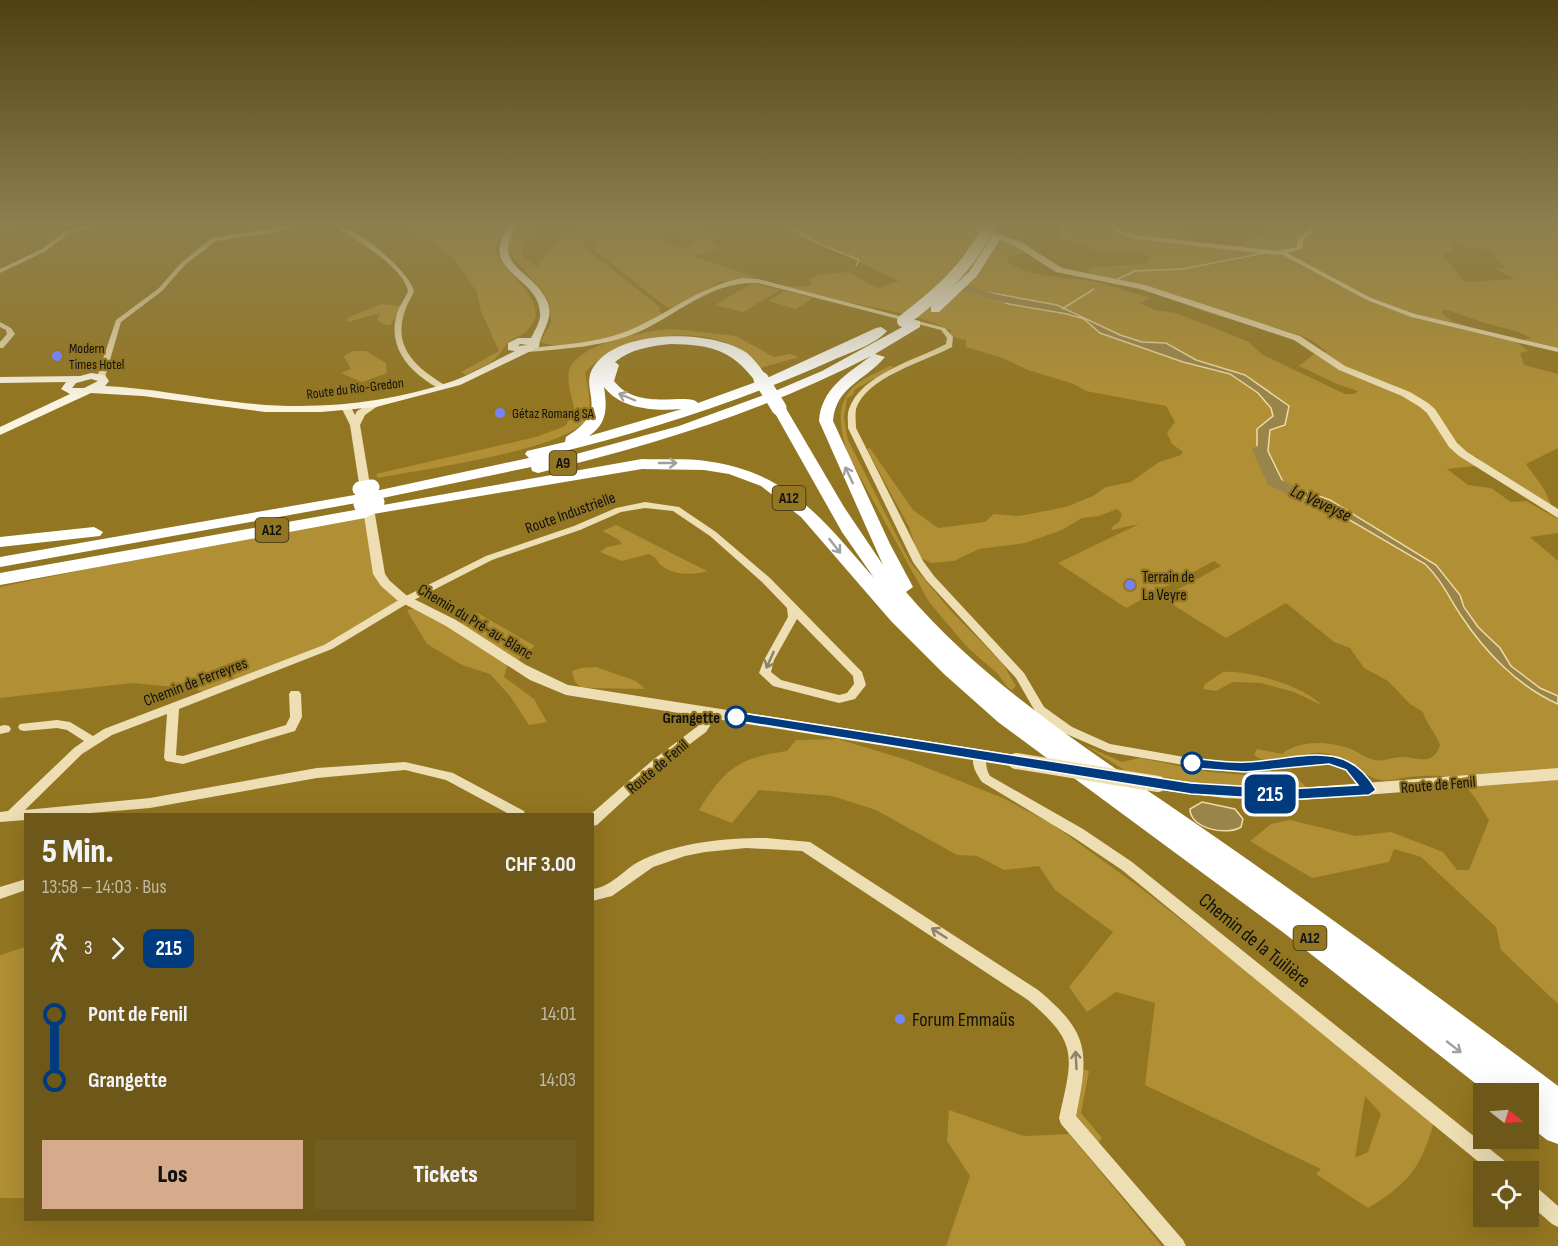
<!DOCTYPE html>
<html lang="de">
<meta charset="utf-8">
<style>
body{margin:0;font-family:"Sofia Sans Condensed",sans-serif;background:#735e22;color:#f1f3f6;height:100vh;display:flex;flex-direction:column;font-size:22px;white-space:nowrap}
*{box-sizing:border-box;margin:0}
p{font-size:20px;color:#bfb8a2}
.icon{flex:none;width:33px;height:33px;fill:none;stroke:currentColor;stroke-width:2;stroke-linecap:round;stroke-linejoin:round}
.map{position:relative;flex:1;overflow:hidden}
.drawer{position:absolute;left:24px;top:813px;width:570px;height:408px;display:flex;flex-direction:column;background:#6e5819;border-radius:0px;box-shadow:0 6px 24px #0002}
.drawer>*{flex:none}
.badge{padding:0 12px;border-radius:9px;font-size:21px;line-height:39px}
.needle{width:39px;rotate:107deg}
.tools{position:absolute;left:1473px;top:1083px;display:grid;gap:12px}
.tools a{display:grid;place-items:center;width:66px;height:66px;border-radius:0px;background:#6e5819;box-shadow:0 6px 24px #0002;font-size:30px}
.map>.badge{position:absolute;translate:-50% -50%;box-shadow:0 0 0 3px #fff}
.legs{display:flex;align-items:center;gap:9px;height:66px;padding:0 18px;font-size:20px}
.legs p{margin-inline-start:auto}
.overview{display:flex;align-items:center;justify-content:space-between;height:102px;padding:0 18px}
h1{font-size:33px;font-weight:800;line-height:45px}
.cta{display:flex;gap:12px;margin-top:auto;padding:12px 18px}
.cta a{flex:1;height:69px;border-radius:0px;background:#d6ab8b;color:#111;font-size:24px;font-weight:800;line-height:69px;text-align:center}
.cta a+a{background:#735e22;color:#f1f3f6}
ul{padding:0 18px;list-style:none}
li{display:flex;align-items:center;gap:21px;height:66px;font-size:22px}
li i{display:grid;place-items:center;width:9px;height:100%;margin:0 8px;background:currentColor}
li i::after{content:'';width:15px;height:15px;margin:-8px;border:4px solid;border-radius:50%;background:#6e5819}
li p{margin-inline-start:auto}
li:first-child i{background:linear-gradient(#0000 50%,currentColor 0)}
li:last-child i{background:linear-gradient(currentColor 50%,#0000 0)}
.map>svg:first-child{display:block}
.green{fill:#b08f35;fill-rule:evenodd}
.water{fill:#99854a;stroke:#efdaa7;stroke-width:1.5}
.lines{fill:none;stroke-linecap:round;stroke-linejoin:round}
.stream{stroke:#efdaa7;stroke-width:1.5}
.river{fill:#99854a;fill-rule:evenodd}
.minor{fill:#eddeb4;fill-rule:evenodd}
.tertiary{fill:#eddeb4;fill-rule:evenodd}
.secondary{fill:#faf3e0;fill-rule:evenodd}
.motorway{fill:#fff;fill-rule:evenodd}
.rail-casing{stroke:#fff;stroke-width:3}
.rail{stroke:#937621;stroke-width:1.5;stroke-dasharray:5;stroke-linecap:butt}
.tertiary-bridge{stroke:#eddeb4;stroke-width:16}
.motorway-bridge-far2{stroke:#fff;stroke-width:12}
.motorway-bridge-far1{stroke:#fff;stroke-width:15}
.motorway-bridge{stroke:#fff;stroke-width:19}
.oneway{stroke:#a0a0a0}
.oneway2{stroke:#8a826b}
.line-1{fill:#003b80;stroke:#fff;stroke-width:1.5}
.poi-dot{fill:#7583fa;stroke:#937621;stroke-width:2}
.stop-1-dot{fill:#fff;stroke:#003b80;stroke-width:3}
.labels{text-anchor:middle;stroke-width:4.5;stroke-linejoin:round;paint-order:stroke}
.far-poi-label{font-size:14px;fill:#111;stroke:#937621;text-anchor:start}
.far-street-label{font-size:14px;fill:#111;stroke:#937621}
.shield{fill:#937621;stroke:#382f16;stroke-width:1.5}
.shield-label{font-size:15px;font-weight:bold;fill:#111}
.street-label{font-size:16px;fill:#111;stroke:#937621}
.poi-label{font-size:16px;fill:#111;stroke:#937621;text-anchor:start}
.stop-label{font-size:16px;font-weight:bold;fill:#111;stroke:#937621;text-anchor:end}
.water-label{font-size:18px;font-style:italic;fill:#111;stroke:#937621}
.near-street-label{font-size:20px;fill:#111;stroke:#937621}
.near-poi-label{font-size:20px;fill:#111;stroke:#937621;text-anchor:start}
</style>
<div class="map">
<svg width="1558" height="1246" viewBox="0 0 1558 1246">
<rect width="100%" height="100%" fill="#937621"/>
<!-- green -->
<path class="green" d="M411,226h95l-6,6 -5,17c9,26 40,38 41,67 -11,26 -23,18 -30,29 -12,19 -19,19 -40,30l-5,-3 38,-21 -18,-40 -4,-19 -24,-35z
M519,226h17c-10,10 -15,16 -13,31l14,10 17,-23 27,-17 12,2 -11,10 2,8 77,61 -3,2 5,4c-34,18 -84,41 -123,28l11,-19 -1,-18 -6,-12 -34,-39 -2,-15z
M616,226h88l-8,6 21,1 -6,9 7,7 -17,6h-11l65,22 -35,5 -47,26 -8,-2 -71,-56 6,-11 -14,-1c8,-11 21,-6 30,-12zM651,230c15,-1 34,0 43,13 -15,12 -31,-3 -43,-13z
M783,226h178l36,11 29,16 -18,4 -2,4c30,20 62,14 95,22 16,5 33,10 49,15l-11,5 16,7 21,3 71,28 16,14 82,39h9l4,-3 -21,-7 -38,-18 15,-12 13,-2c-32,-29 -81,-26 -121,-40 -15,-5 -30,-15 -46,-20 -23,-8 -48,-11 -72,-17l5,-1 -6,-2 3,-5 56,-3 6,-6 -20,-8 -35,1 -26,-11 -7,1 -9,-14 -12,-1h137l3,2 -3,4 10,5v4l35,5 20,-2 5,-5 24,-6 -15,-7h48l14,4 -7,-4h244v123c-14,-1 -22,1 -34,-9l7,-2c-17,-9 -28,-10 -46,-15 -14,-4 -27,-11 -41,-13l-3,3 13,9 60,18 14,11 -8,2 4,12 34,9v74l-32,16 18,25 8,18 -51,-30 -26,-21v10l-28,3 21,16 23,3 20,14 15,-1 32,18v14l-28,4 28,24v135l-18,-8 -29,-22 -11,-18 -22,-21 -28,-45 -84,-61 -36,-21 -46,-16 -16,-33 2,-21 15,-5 -18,-34 -22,-16 -49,-15 -30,-17 -24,-1 -22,-7 -41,-21 -35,-12 -58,-10 -4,3 27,9 58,10 17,5 16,14 83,29 47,12 28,19 13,15 2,8 -16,13 19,56 48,20 101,59c17,16 25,34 37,53 23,35 57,70 96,87v300l-57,-54 -5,-23 -75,-70 -27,-8 -5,13 -77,16 -62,-37 21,-17 19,-4 66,16 35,-4 52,20 14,18h12l20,-50c-26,-43 -30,-47 -81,-43 -10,1 -18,5 -28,3 -21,-5 -33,-25 -58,-27 -20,-2 -51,16 -68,2l3,-6 25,5c18,-15 50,-13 71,-4 7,3 13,8 21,10 10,2 18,-3 28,-3 16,0 31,10 38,-12 -4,-12 -14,-21 -17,-33l-13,-8 -22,-23 -24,-13 -14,-20 -16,-6 -48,-39 -60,35 -64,-40 59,-32 -7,-5 -88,47 -68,-45 81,-39 -27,6 -1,-2 8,-6 3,-8 -5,-5 -18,7 -17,2 -20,12 -37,13 -46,6 -25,12 -23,2 -12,-6 -10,-30 -42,-78 3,-1 4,6 39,56 25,18 47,-6 9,-8 25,2 47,-9 27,-11 13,-9 25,-5 28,-20 22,-7 2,-3 -11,-8 -5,-11 8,-11 -9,-16 -80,-15 -12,-7 -46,-14 -25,-12 -37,-11v-7l-18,-5 4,-4c-34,-17 -71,-22 -107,-29 -20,-5 -39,-11 -59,-16h26l-2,-7 7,-4 32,-3 28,16 22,-7zM1453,244l38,6 4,8 12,10h-13l21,11 -51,3 -22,-29h12l-3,-2z
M753,283l27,7 -37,22 -28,-7z
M785,291l28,7 -17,11 -28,-8z
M381,304l20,2 -10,19h-5l-9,-5 3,-7 -32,9 -1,-4z
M674,329l62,7 38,21 16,-3 9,3 -39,11c-8,-6 -16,-15 -25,-21 -41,-23 -121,-11 -150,26 2,13 8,33 2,45 -17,32 -170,52 -209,60l-2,-4 160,-37 29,-11 10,-14c-2,-12 -9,-30 -6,-41 8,-28 79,-41 105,-42z
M353,351h13l20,12 1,10 -25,9 -21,-9 10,-4 -7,-13z
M889,366l6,1 -41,23v4l-7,4 -3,20 4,22 62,122 40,48 53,54 13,22 -4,4 -4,-2 -10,-14 -30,-26 -39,-46 -81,-147c-9,-29 -15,-57 16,-76 8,-5 17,-8 25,-13z
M370,516l9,58 27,26 -67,42 -127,51 -26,-5 -54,-5 -132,15v-111l140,-29z
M616,525l91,46c-16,6 -45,3 -51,-13l-7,-4 -27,7 -22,-9 7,-5 15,-3 -3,-4 -16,-9z
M410,609h14l35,19 4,-8 13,-8 59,34 -17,14 -12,-1 -10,-5 11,12 -3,11 30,22 13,23 -18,3 -19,-29 -20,-22 -28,-9 -35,-21 -20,-33z
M596,667l40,14 9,8 -55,-1 -9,-1 -6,-5 -3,-11 9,-3z
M1223,672c25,-2 82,14 98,33l-27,-13 -33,-9 -28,-1 -17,9 -13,-2 2,-5z
M838,739l69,21 96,38 49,26 86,62 297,233c-14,48 -24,63 -67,89l-52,-34 5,-5 -176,-84 10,-82 -39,-11 -29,20 -18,-25 44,-55 -58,-42 -16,-24 -35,4 -27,-14 -20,-1 -81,-45 -44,-14 -73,-6 -27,33 -33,-13c26,-42 40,-52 88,-59l9,-11zM1365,1096l16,18 -13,38 -13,6z
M1086,746l36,16 18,-4 69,14 38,3 25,7 27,-2 7,7 -8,4 -102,-7 -70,-13z
M25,947v251h-25v-243z
M1081,1069l8,2 -8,42 21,25 -5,6 -23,-25z
M949,1110l75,26 45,-2 93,112h-216l24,-70 -23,-35z"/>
<!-- water -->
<path class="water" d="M986,292l71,13 63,30 22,7 24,1 30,17 49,15 44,31 -4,19 -15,5 -2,21 16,33 46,16 106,65 24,30 4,12 14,20 22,21 11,18 29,22 18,8v8c-39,-17 -73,-52 -96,-87 -13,-19 -20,-37 -37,-53l-101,-59 -48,-20 -19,-32v-24l16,-13 -2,-8 -13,-15 -28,-19 -47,-12 -83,-29 -16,-14 -17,-5 -58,-10 -27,-9z
M1202,802l33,7 8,10 -2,8c-14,9 -51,2 -51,-18z"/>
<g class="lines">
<!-- stream -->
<path class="stream" d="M788,226l27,16 44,18 -3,6
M1332,229l44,-3
M1118,279l17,-8 47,-2 83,-16
M1062,309l32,-20"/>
<!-- river -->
<path class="river" d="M947,280l62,18 2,2 -6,3 -62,-18v-4z
M1259,445l7,4 13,30 23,11 3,3 -3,3h-10l-24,-11 -16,-36z"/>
<!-- minor -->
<path class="minor" d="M88,226h8l-28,8 -22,17 -46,22v-4l42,-20 22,-17z
M286,226h8l-17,6 -61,9 -31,24 -23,26 -41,31 -16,55 -7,2 -1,-2 19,-57 42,-31 23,-26 31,-25z
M335,226c19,-2 75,46 79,65 -2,6 -6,11 -8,17 -15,38 9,59 39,77v4c-9,0 -18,-8 -25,-13 -22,-17 -32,-42 -21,-68 3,-6 7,-11 9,-17 -5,-25 -53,-51 -73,-65z
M1059,226h6l2,8h-4z
M1111,226h6l6,6 12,3 141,16 21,-4 1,-9 11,-8 -4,-4h6l4,4 -11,9 -2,10 -15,4 84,45 44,16 143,34v4l-147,-35 -44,-17 -86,-46 -5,1 -141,-16 -16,-5z
M742,278l16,1 187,49 8,9 -1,10c-28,15 -86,30 -96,62 -1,6 0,13 0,19l67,133 11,15 90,97 20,34 28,20 38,17 103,18 33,1 84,-8 25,9 18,23 2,3 -2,3 -4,2 -4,-2 -18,-23 -18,-7 -83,8 -33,-1 -105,-18 -44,-19 -28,-20 -20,-35 -90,-98 -13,-18 -65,-134c0,-6 -1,-13 1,-19 12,-35 67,-49 97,-65l1,-6 -6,-8 -183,-47c-49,-2 -80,32 -122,50 -34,14 -73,16 -109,19l-4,-2 4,-2c35,-3 73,-5 105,-19 39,-17 67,-42 110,-51z
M0,322l11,6 4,6 -12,14h-3v-6l7,-8 -1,-4 -6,-3z
M645,502l34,5 37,25 54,46 92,94 4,13 -11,14 -16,4 -66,-17 -14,-13 5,-13 24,-43 -1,-9 -25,-26 -52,-46 -37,-25 -28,-3 -24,4 -41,18 -88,30 -82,42 -78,47 -153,60 -3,46 7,1 103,-31 4,-8 -1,-23 2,-3h8l2,3 1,23 -7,14 -112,33 -17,-3 -2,-3 3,-44 -55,21 -30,19 -57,56 125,-12 167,-30 88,-6 48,11 71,38 1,3h-16l-63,-34 -41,-10 -88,8 -167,30 -71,6h-53v6l-26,2v-10l8,-1 66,-63 10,-7 -17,-11 -10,-2 -33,3 -4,-1 -2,-3 2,-3 37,-4 13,2 23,14 11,-7 220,-84 78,-47 84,-42 88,-30 42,-18zM797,619l56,57 1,8 -7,9 -8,2 -58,-15 -10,-8 3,-12z
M712,709l4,1 2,3 -12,19 -44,33 -65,60 -5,1v-12h-1l63,-55 44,-33 10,-16z
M5,725l4,1 2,3 -2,3 -9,2v-8z
M979,750l4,1c5,8 1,16 7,25l93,53 49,33 379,304 2,6h-22l-369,-302 -49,-33 -91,-55c-7,-10 -12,-19 -7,-31z
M766,838l44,4 228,148c52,43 51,62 38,126l107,124 3,6h-21l-104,-122 -2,-6c14,-62 20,-75 -31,-118l-226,-149 -56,-3 -41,4 -20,4 -32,11 -41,29 -20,5v-12c21,-2 33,-22 52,-30 38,-17 81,-21 122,-21z
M26,879v11l-26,9v-12z
M1528,1183l6,2 24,21v21l-6,-3 -24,-21z"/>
<!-- tertiary -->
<path class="tertiary" d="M964,226h10l47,16 41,26 83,17 155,51 45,30 65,26 18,11 7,6 22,34 10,9 91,57v9l-99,-62 -10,-9 -22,-34 -7,-6 -18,-11 -63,-26 -45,-30 -154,-51 -84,-17 -41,-26z
M377,400l5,3 -17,12 -5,10 25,149 5,7 16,14 50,25 70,45 42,20 448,70 6,2 2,4 -2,4 -6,2 -450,-72 -36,-15 -84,-54 -49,-26 -16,-14 -8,-12 -23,-149 -9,-18 5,-3 4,1 5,10 2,-4z
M1558,768v12l-271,21 -62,-3 -67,-8 -6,-2 -2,-4 2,-4 6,-2 67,8 62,3z"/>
<!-- secondary -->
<path class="secondary" d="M509,226h8c-28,41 18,44 31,77 6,17 -8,30 -9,44l-79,38 -84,22 -55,5h-56l-122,-16 -52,-3 -91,42v-8l70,-33 -9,-5 5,-7 -66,1v-6l80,-1 11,-3 14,2 4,6 -4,5c44,2 87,11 131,16 72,9 148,3 217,-21 21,-8 41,-20 62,-30l-7,-1v-7l10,-5h13c3,-6 8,-14 9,-21 3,-42 -65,-43 -31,-91zM520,344l8,1 -10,1zM91,379l7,2 -14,7h-12l4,-5z"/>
<!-- motorway -->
<path class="motorway" d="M992,236l9,2 -24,38 -38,36h-8v-6l38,-34z
M915,320l5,1v6l-45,27 10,3c-20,24 -49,29 -52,64l57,123 23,43 -7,5c87,102 207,173 315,249 114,79 226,162 337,245v58l-11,-4 -19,-15v-31h-39l-205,-161 -286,-211 -54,-48 -53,-53 -90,-104 -40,-31 -32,-12 -25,-4 -62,-1 -269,45 -8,4 -365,67v-12l642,-114c21,1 44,-1 64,2 83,11 117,59 168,117l-32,-46 -70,-124 2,-3h10l60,102 39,58 -64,-144c2,-32 28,-47 52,-65 -106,55 -217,89 -333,117l-6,-2 -1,-4 -158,33 -373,67v-10l366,-64 163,-35 -4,-4 2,-3 38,-9 1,-5c51,-31 5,-48 33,-77 30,-31 114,-30 148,-7 8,7 15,16 20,25l109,-50 5,-1 6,4c-12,14 -39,22 -56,30 -90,40 -183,70 -278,93l5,5 121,-33 96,-35 47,-20zM671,344c40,1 60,5 85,38l-58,21c-9,-12 -59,10 -84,-22l5,-16 -4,-3c16,-13 35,-16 56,-18zM604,387c18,23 51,24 78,22l-93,27c19,-13 18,-29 15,-49z
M94,527l9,5 -3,4 -100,11v-10z"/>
<defs>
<path id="rail" d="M0,230l8,-4"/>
</defs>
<!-- rail casing -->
<use href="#rail" class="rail-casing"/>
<!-- rail -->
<use href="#rail" class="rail"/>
<!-- tertiary-bridge -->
<path class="tertiary-bridge" d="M1016,761l142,23"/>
<!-- motorway-bridge-far2 -->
<path class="motorway-bridge-far2" d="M903,321c35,-27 66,-53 85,-94"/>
<!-- motorway-bridge-far1 -->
<path class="motorway-bridge-far1" d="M761,379l18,29
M360,489l12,-2"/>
<!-- motorway-bridge -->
<path class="motorway-bridge" d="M363,504l12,-2"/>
</g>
<!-- one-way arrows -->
<defs><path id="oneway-shaft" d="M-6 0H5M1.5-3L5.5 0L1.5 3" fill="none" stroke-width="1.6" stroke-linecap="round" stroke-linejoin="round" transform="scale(1.5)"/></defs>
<g class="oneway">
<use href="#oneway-shaft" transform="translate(627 397) rotate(-157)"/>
<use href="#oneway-shaft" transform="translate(668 463)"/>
<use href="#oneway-shaft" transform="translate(849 475) rotate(-115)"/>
<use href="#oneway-shaft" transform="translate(835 546) rotate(52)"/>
<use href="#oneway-shaft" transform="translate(1454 1047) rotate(38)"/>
</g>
<g class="oneway2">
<use href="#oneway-shaft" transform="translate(770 660) rotate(114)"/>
<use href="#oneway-shaft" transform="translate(939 933) rotate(-147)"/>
<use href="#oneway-shaft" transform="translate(1076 1060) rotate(-93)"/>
</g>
<!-- sky -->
<linearGradient id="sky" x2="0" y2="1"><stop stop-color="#514112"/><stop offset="0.56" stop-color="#8d7f4e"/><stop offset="1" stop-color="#8d7f4e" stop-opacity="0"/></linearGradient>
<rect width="1558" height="400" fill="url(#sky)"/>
<!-- line-1 -->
<path class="line-1" d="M736,712l455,71 96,6 71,-4 -12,-15 -17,-6 -84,8 -53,-4 -7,-5 7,-5c18,2 37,5 55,4 50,-2 99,-26 129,28l-7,5 -82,5 -96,-6 -459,-74v-6z"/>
<!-- markers -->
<g class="poi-dot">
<circle cx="57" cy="356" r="6"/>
<circle cx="500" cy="413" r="6"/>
<circle cx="1130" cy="585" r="6"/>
<circle cx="900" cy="1019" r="6"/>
</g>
<g class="stop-1-dot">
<circle cx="736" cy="717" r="10"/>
<circle cx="1192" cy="763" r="10"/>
</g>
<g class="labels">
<!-- far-poi labels -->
<g class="far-poi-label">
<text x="69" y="353">Modern<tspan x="69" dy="16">Times Hotel</tspan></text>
<text x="512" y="418">Gétaz Romang SA</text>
</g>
<!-- far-street labels -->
<g class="far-street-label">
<text transform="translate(355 388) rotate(-7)" y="5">Route du Rio-Gredon</text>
</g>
<!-- shield labels -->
<g class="shield">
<rect x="549.5" y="451" width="27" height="24" rx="4.5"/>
<rect x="772.5" y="486" width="33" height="24" rx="4.5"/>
<rect x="255.5" y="518" width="33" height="24" rx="4.5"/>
<rect x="1293.5" y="926" width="33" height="24" rx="4.5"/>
</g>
<g class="shield-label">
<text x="563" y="468">A9</text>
<text x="789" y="503">A12</text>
<text x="272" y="535">A12</text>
<text x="1310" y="943">A12</text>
</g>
<!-- street labels -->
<g class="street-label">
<text transform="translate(570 512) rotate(-20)" y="6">Route Industrielle</text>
<text transform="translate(476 621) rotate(31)" y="6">Chemin du Pré-au-Blanc</text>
<text transform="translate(195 681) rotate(-21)" y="6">Chemin de Ferreyres</text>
<text transform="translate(657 766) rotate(-40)" y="6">Route de Fenil</text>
<text transform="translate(1438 784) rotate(-5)" y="6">Route de Fenil</text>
</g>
<!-- poi labels -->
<g class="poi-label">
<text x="1142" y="582">Terrain de<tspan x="1142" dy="18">La Veyre</tspan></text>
</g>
<!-- stop labels -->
<g class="stop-label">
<text x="720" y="723">Grangette</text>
</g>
<!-- water labels -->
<g class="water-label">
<text transform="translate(1321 503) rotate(25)" y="6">La Veveyse</text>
</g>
<!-- near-street labels -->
<g class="near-street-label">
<text transform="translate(1255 940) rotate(39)" y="7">Chemin de la Tuilière</text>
</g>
<!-- near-poi labels -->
<g class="near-poi-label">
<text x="912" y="1026">Forum Emmaüs</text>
</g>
</g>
</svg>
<div class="tools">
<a><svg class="needle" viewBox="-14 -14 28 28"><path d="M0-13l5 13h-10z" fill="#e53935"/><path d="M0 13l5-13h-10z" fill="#bfb8a2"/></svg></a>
<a><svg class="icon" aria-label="locate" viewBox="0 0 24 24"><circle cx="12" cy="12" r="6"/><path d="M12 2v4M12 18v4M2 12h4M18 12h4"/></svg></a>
</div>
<b class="badge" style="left:1270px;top:794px;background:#003b80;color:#fff">215</b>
<section class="drawer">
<div class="overview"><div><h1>5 Min.</h1><p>13:58 – 14:03 · Bus</p></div><b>CHF 3.00</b></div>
<div class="legs"><svg class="icon" aria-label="walk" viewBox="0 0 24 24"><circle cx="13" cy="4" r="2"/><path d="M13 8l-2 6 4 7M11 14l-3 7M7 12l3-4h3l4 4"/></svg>3<svg class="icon" aria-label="forward" viewBox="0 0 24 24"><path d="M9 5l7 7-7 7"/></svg><b class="badge" style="background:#003b80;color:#fff">215</b></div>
<ul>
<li><i style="color:#003b80"></i><b>Pont de Fenil</b><p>14:01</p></li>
<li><i style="color:#003b80"></i><b>Grangette</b><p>14:03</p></li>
</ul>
<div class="cta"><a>Los</a><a>Tickets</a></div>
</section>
</div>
